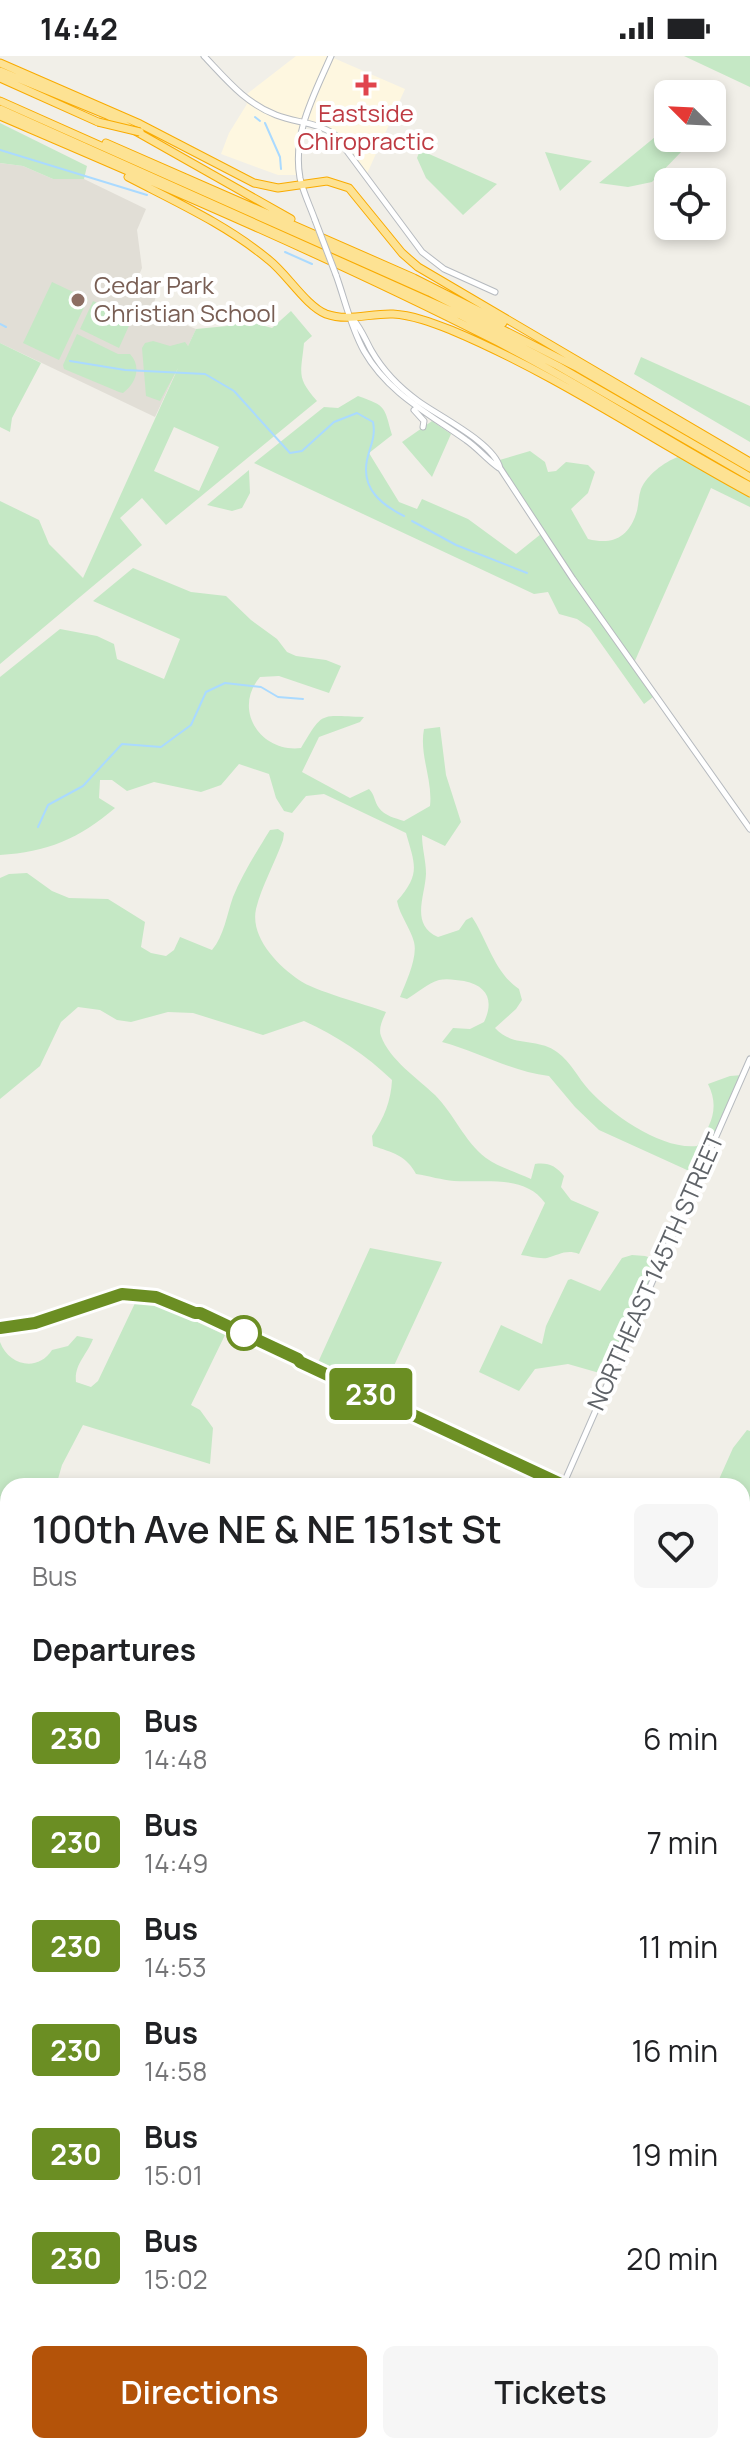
<!DOCTYPE html>
<style>
body{margin:0;font-family:Manrope,sans-serif;background:#f6f6f6;color:#202124;height:100vh;display:flex;flex-direction:column;font-size:30px;white-space:nowrap}
*{box-sizing:border-box;margin:0}
p{font-size:26px;color:#757577}
.icon{flex:none;width:44px;height:44px;fill:none;stroke:currentColor;stroke-width:2;stroke-linecap:round;stroke-linejoin:round}
.map{position:relative;flex:1;overflow:hidden}
.sheet{position:absolute;left:0px;top:1422px;width:750px;height:976px;display:flex;flex-direction:column;background:#fff;border-radius:24px 24px 0 0;box-shadow:0 4px 12px #0003}
.sheet>*{flex:none}
.badge{padding:0 16px;border-radius:6px;font-size:28px;line-height:52px}
.needle{width:52px;rotate:294deg}
.fabs{position:absolute;left:654px;top:24px;display:grid;gap:16px}
.fabs a{display:grid;place-items:center;width:72px;height:72px;border-radius:12px;background:#fff;box-shadow:0 4px 12px #0003;font-size:40px}
.map>.badge{position:absolute;translate:-50% -50%;box-shadow:0 0 0 4px #fff}
h2{padding:0 32px;font-size:30px;line-height:72px}
.round{display:grid;place-items:center;flex:none;width:84px;height:84px;border-radius:12px;background:#f6f6f6}
.summary{display:flex;align-items:center;justify-content:space-between;height:136px;padding:0 32px}
h1{font-size:38px;font-weight:600;line-height:60px}
.action{display:flex;gap:16px;margin-top:auto;padding:16px 32px}
.action a{flex:1;height:92px;border-radius:12px;background:#b45309;color:#fff;font-size:32px;font-weight:600;line-height:92px;text-align:center}
.action a+a{background:#f6f6f6;color:#202124}
ul{padding:0;list-style:none}
li{display:flex;align-items:center;gap:24px;height:104px;padding:0 32px}
li div{flex:1}
li b{display:block;font-size:30px}
li em{font-style:normal}
li .badge{min-width:88px;font-weight:700;text-align:center}
.status{display:flex;justify-content:space-between;align-items:center;height:56px;padding:0 40px;background:#fff;direction:ltr}
.status svg{height:22px;fill:currentColor}
.map>svg:first-child{display:block}
.commercial{fill:#fef7e0}
.education{fill:#e1ded6}
.green{fill:#c5e8c5;fill-rule:evenodd}
.lines{fill:none;stroke-linecap:round;stroke-linejoin:round}
.stream{stroke:#aadaff;stroke-width:2}
.secondary-casing{stroke:#b6babf;stroke-width:7}
.highway-casing{stroke:#f9ab00;stroke-width:9}
.secondary{stroke:#fff;stroke-width:5}
.highway{stroke:#fde293;stroke-width:7}
.secondary-bridge-casing{stroke:#b6babf;stroke-width:7;stroke-linecap:butt}
.highway-bridge-casing{stroke:#f9ab00;stroke-width:9;stroke-linecap:butt}
.secondary-bridge{stroke:#fff;stroke-width:5}
.highway-bridge{stroke:#fde293;stroke-width:7}
.line-casing{stroke:#fff;stroke-width:18}
.line{stroke:#6b8e23;stroke-width:12}
.health-dot{fill:#e0444e;stroke:#fff;stroke-width:3}
.education-dot{fill:#8d6e63;stroke:#fff;stroke-width:3}
.stop-dot{fill:#fff;stroke:#6b8e23;stroke-width:4}
.labels{text-anchor:middle;stroke-width:8;stroke-linejoin:round;paint-order:stroke}
.health-label{font-size:24px;fill:#be3a42;stroke:#fff}
.education-label{font-size:24px;fill:#785e54;stroke:#fff;text-anchor:start}
.street-label{font-size:24px;fill:#5f6368;stroke:#fff}
</style>
<div class="status"><b>14:42</b><svg viewBox="0 0 49 12"><path d="M0 12V9h3v3zM5 12V6h3v6zM10 12V3h3v9zM15 12V0h3v12zM26 1h20v11H26zM47 4h2v5h-2z"/></svg></div>
<div class="map">
<svg width="750" height="2398" viewBox="0 0 750 2398">
<rect width="100%" height="100%" fill="#f1efe8"/>
<!-- commercial -->
<path class="commercial" d="M296,0h33l76,33 -39,87 -31,-41 -32,-12 -3,52h-22l-57,-21 8,-21 18,-29 -4,-7z"/>
<!-- education -->
<path class="education" d="M0,107l23,3 30,13h31l62,30 -9,21 5,38 -3,7 19,13 -6,23 44,18 -41,88 -155,-74z"/>
<!-- green -->
<path class="green" d="M684,0h66v31z
M0,67l87,43 -3,13h-31l-30,-13 -23,-3z
M666,72l2,10h6l10,11 -32,33 -24,5 -29,-4z
M420,94l77,34 -34,31 -37,-37 -9,-20z
M545,96l47,9 -32,30z
M52,226l36,17 -29,61 -36,-17z
M93,245l39,18 -13,29 -39,-19z
M291,255l21,25 -8,7c-3,31 -8,34 13,58l-151,124 -24,-27 -22,20 22,27 -142,119v-163l39,19 10,24 34,34 95,-210 -18,33 -14,-5 -4,-48 3,-5 8,-2 17,5 15,-4 3,4 8,-17 31,-3 -1,-11 46,13zM174,371l45,20 -20,44 -45,-20z
M77,278l41,20h12c12,13 6,29 -7,39l-4,-1 -55,-23 -1,-4z
M0,287l41,20 -29,55 -2,14 -10,-5z
M641,301l109,49v36l-116,-68z
M358,340c29,10 26,11 34,39l-23,18 30,49 18,7 5,-10 46,20 48,35 25,-20 -45,-73 34,-10 15,11 3,10 8,-1 10,-9 22,3 7,7 -7,21 -17,16 17,30c24,6 40,-1 48,-25 3,-8 2,-17 5,-25 6,-14 23,-27 37,-32l72,38v12l-39,-19 -77,175 19,34 -9,7 -54,-76 -13,-9 -18,-5 -11,-22 -14,2 -280,-131 70,-56 14,1z
M432,365l19,13 -19,43 -30,-35z
M249,414l1,23 -8,15 -10,3 -25,-6z
M133,512l58,24 35,4 25,24 26,19 10,13 9,4 30,4 15,6 -12,27 -50,-17 -19,1c-28,33 1,76 41,71 23,-38 18,-32 63,-31l-4,5 -41,15 -17,35 48,26 19,-9c6,6 5,12 10,19 6,8 16,10 25,13l26,-15c3,-26 -11,-51 -6,-77l16,-2 6,48 15,47 -16,24 -23,-11c0,13 4,26 4,39 -1,23 -16,50 12,63l21,-7 7,-10 6,-3c16,24 22,55 47,72l3,11 -6,9 -21,19c18,20 42,9 62,24 14,10 21,26 32,38 23,25 73,60 108,56 14,-21 23,-38 11,-62l22,-8 13,-1 -45,100 -99,-45 -24,-23 -26,-31c-39,-5 -70,-24 -107,-34l11,-14 17,1 14,-7c10,-21 4,-36 -20,-41 -8,-1 -17,-3 -25,-1 -11,3 -23,14 -32,19l-7,-2c6,-15 18,-40 14,-55 -4,-15 -14,-26 -17,-41 24,-27 18,-36 9,-68l-82,-39 -18,2 -14,17 -8,-2 -8,-13 -7,-24 -30,-10 -18,21 -20,7 -47,-10 -27,9 -15,-11h-12l-1,18 16,10c-36,31 -68,44 -115,47v-178l60,-48 37,7 17,8 3,15 47,20 16,-40 -87,-38z
M278,773l6,4 -1,7c-8,23 -21,45 -27,69 -6,28 21,56 43,71 15,11 66,24 87,32 -3,7 -8,16 -5,24 8,23 37,43 54,59 19,19 29,46 51,63 12,9 30,14 45,21l4,-15c13,-2 21,2 29,12l-3,11 10,13 28,12 -20,42c-13,-5 -20,1 -32,4 -8,1 -18,-2 -26,-3l24,-52c-20,-29 -61,-20 -91,-22 -12,-1 -25,-5 -38,-7 -9,-18 -24,-22 -43,-28l-1,-10c12,-18 19,-35 20,-56 -26,-25 -55,-44 -88,-59l-41,14 -70,-22 -25,-1 -37,10 -14,-2 -17,-10 -22,-3 -17,15 -21,44 -40,33v-221l9,-4 18,-1 25,18 17,7 39,1 37,23 -4,25 10,6 15,3 8,-6 6,-13 32,13c12,-14 15,-36 21,-53 9,-22 24,-46 37,-67z
M370,1192l72,14 -63,136 -64,-29z
M632,1199l13,1 16,5 -51,115 -42,-12 -33,5 -16,22 -40,-19 22,-47 41,19 4,-18 22,-46 3,-1 29,12 22,-33z
M136,1245l25,4 64,30 -34,70 9,5 13,18 -3,36 -127,-39 -21,40 -6,21h-48v187l-8,-6v-325c9,24 38,30 52,8l16,-4 9,-10 16,3c-6,16 -19,25 -17,43l15,5 7,-6z
M747,1374l3,1v126l-8,-4v-67h-26l17,-38z
M748,1512l2,1v71l-8,19v-78z
M744,1747l6,5v134l-7,7 -1,-143z"/>
<g class="lines">
<!-- stream -->
<path class="stream" d="M255,61l5,4
M265,67l15,34 1,12
M0,94l147,45
M285,196l27,12
M0,268l6,3
M70,305l55,9 80,4 29,17 56,62 12,-2 32,-29 23,-9 16,9c3,15 -3,24 -6,38 -6,29 15,45 37,56
M412,465l44,24 71,28
M38,771l10,-22 35,-19 39,-42 39,3 30,-22 15,-33 19,-9 36,4 17,10 25,2
M0,1457l8,13
M742,1587c8,-18 1,-29 8,-41"/>
<defs>
<path id="secondary" d="M204,0c22,23 41,47 72,59 20,8 42,7 59,20l87,117 22,17 51,23
M315,164c-5,-14 -12,-28 -15,-42 -8,-44 14,-83 31,-122
M336,219c9,25 15,53 28,76 24,42 64,62 102,89 12,8 21,20 33,28
M352,262c9,10 13,21 19,32 12,21 29,38 47,51 22,16 76,42 82,67l73,111 177,250
M414,354l10,11 -1,6
M195,1257l3,4 98,46 19,6 249,117
M0,1272l35,-5 78,-28 27,-1 60,19 98,46 2,3
M563,1429l187,-426
M742,1510l8,3
M0,1924l8,-1
M742,2239l8,4
M0,2334l8,4
M121,2390l16,8"/>
<path id="highway" d="M0,7l140,61 114,59 24,5 49,-7 22,7 53,65 16,14 332,195
M0,15l107,44 184,104
M0,22l98,44
M0,45l429,191 149,76 172,100
M0,53l460,206 98,51 192,111
M0,60c163,70 328,140 486,220 91,45 175,102 264,150
M106,87l308,135 89,45
M128,121c48,25 99,48 141,83 18,14 37,46 57,54 22,8 44,-1 67,0 19,1 40,9 58,16 105,44 199,109 299,163"/>
</defs>
<!-- secondary casing -->
<use href="#secondary" class="secondary-casing"/>
<!-- highway casing -->
<use href="#highway" class="highway-casing"/>
<!-- secondary -->
<use href="#secondary" class="secondary"/>
<!-- highway -->
<use href="#highway" class="highway"/>
<defs>
<path id="secondary-bridge" d="M315,164l21,55"/>
<path id="highway-bridge" d="M98,66l42,10"/>
</defs>
<!-- secondary-bridge casing -->
<use href="#secondary-bridge" class="secondary-bridge-casing"/>
<!-- highway-bridge casing -->
<use href="#highway-bridge" class="highway-bridge-casing"/>
<!-- secondary-bridge -->
<use href="#secondary-bridge" class="secondary-bridge"/>
<!-- highway-bridge -->
<use href="#highway-bridge" class="highway-bridge"/>
</g>
<g class="lines">
<defs>
<path id="line" d="M0,1272l35,-5 87,-29 34,3 39,16h5l98,46 2,3 265,124"/>
</defs>
<!-- line casing -->
<use href="#line" class="line-casing"/>
<!-- line -->
<use href="#line" class="line"/>
</g>
<!-- markers -->
<path class="health-dot" d="M362 17h8v8h8v8h-8v8h-8v-8h-8v-8h8z"/>
<circle class="education-dot" cx="78" cy="244" r="8"/>
<circle class="stop-dot" cx="244" cy="1277" r="16"/>
<g class="labels">
<!-- health labels -->
<g class="health-label">
<text x="366" y="66">Eastside<tspan x="366" dy="28">Chiropractic</tspan></text>
</g>
<!-- education labels -->
<g class="education-label">
<text x="94" y="238">Cedar Park<tspan x="94" dy="28">Christian School</tspan></text>
</g>
<!-- street labels -->
<g class="street-label">
<text transform="translate(656 1216) rotate(-66)" y="8">NORTHEAST 145TH STREET</text>
</g>
</g>
</svg>
<div class="fabs">
<a><svg class="needle" viewBox="-14 -14 28 28"><path d="M0-13l5 13h-10z" fill="#e53935"/><path d="M0 13l5-13h-10z" fill="#757577"/></svg></a>
<a><svg class="icon" aria-label="locate" viewBox="0 0 24 24"><circle cx="12" cy="12" r="6"/><path d="M12 2v4M12 18v4M2 12h4M18 12h4"/></svg></a>
</div>
<b class="badge" style="left:371px;top:1338px;background:#6b8e23;color:#fff">230</b>
<section class="sheet">
<div class="summary"><div><h1>100th Ave NE &amp; NE 151st St</h1><p>Bus</p></div><a class="round"><svg class="icon" aria-label="heart" viewBox="0 0 24 24"><path d="M12 20l-8-8c-3-5 5-10 8-4 3-6 11-1 8 4z"/></svg></a></div>
<h2>Departures</h2>
<ul>
<li><span class="badge" style="background:#6b8e23;color:#fff">230</span><div><b>Bus</b><p>14:48</p></div><em>6 min</em></li>
<li><span class="badge" style="background:#6b8e23;color:#fff">230</span><div><b>Bus</b><p>14:49</p></div><em>7 min</em></li>
<li><span class="badge" style="background:#6b8e23;color:#fff">230</span><div><b>Bus</b><p>14:53</p></div><em>11 min</em></li>
<li><span class="badge" style="background:#6b8e23;color:#fff">230</span><div><b>Bus</b><p>14:58</p></div><em>16 min</em></li>
<li><span class="badge" style="background:#6b8e23;color:#fff">230</span><div><b>Bus</b><p>15:01</p></div><em>19 min</em></li>
<li><span class="badge" style="background:#6b8e23;color:#fff">230</span><div><b>Bus</b><p>15:02</p></div><em>20 min</em></li>
</ul>
<div class="action"><a>Directions</a><a>Tickets</a></div>
</section>
</div>
